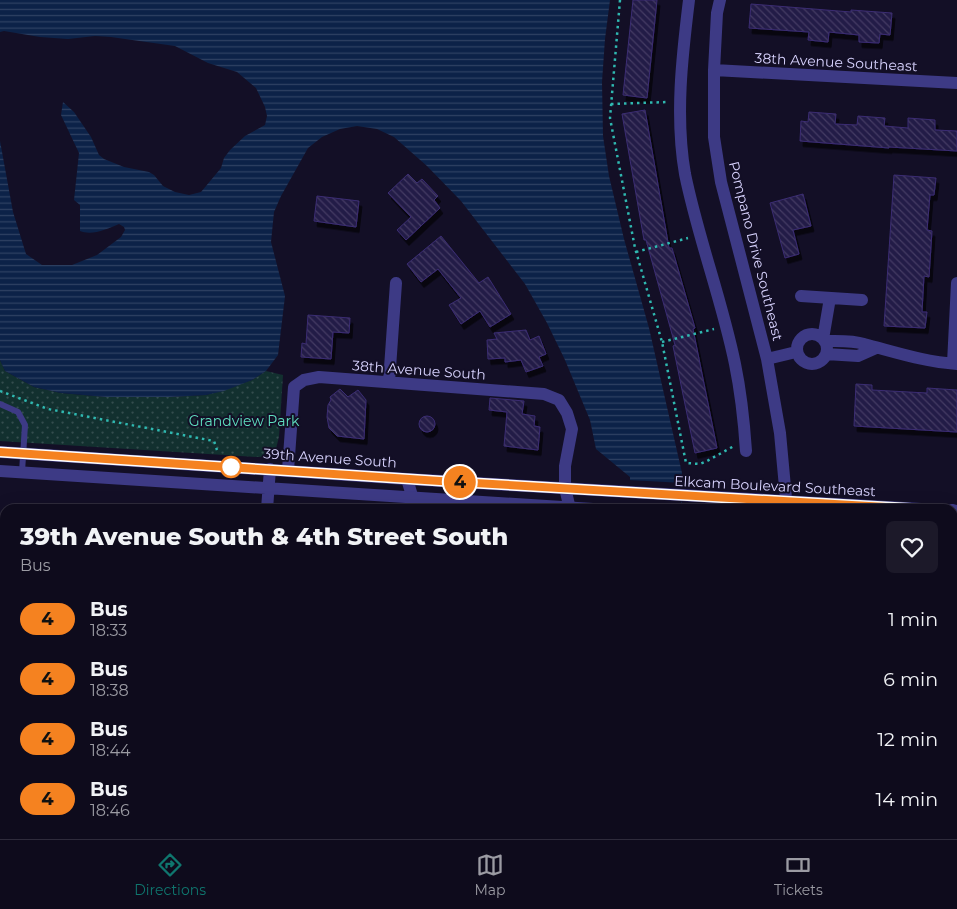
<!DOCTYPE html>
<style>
body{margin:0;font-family:Montserrat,sans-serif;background:#1c1929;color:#f1f3f6;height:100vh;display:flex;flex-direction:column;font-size:19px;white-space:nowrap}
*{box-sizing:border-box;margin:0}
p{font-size:16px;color:#9b9ba3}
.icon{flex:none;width:28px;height:28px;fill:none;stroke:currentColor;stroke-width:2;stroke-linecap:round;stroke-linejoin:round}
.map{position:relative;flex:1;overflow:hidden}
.details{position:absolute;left:0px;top:504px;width:958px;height:336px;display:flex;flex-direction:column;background:#0e0b1c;border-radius:15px 15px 0 0;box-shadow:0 5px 20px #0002,0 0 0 1px #2e2b3b}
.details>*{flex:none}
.badge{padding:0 10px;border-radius:16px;font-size:18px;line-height:32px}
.map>.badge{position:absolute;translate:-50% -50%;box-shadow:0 0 0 2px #fff}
.round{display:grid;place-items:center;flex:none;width:52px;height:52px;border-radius:8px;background:#1c1929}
.overview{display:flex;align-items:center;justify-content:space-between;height:85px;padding:0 20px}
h1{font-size:24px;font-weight:800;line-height:38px}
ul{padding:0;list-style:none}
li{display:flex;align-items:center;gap:15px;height:60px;padding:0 20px}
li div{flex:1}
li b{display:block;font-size:19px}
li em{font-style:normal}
li .badge{min-width:55px;font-weight:700;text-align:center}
.dock{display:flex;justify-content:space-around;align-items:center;height:70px;border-top:1px solid #2e2b3b;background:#0e0b1c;font-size:14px;color:#9b9ba3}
.dock a{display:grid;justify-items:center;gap:2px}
.dock .active{color:#0f766e}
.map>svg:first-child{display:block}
.grass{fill:url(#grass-dots)}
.water{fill:url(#water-rules)}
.pier{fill:#130f26}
.building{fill:url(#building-back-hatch);stroke:#3b2d73;filter:url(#shadow)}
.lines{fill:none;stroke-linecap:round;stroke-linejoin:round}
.path{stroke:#2fb8b0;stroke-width:2.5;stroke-dasharray:2.5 4;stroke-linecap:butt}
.service{stroke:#3d3a85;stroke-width:6}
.minor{stroke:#3d3a85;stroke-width:12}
.tertiary{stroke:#3d3a85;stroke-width:12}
.line-casing{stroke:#fff;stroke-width:11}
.line{stroke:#f58220;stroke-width:8}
.stop-dot{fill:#fff;stroke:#f58220;stroke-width:2.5}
.labels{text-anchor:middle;stroke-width:4;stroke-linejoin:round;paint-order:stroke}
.street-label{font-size:14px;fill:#d9d4ff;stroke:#130f26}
.park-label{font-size:14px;fill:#5fe0c0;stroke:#130f26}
</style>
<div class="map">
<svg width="957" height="839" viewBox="0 0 957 839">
<defs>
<pattern id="grass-dots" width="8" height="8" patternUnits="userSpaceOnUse" patternTransform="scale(1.25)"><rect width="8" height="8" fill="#12302f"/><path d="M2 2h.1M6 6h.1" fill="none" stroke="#344d4e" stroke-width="1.8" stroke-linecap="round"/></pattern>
<pattern id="water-rules" width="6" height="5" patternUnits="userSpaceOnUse" patternTransform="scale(1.25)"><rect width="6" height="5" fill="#0c2248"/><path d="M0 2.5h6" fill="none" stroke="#2f4163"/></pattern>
<pattern id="building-back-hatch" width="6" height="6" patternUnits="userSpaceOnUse" patternTransform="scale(1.25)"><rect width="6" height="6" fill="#241b47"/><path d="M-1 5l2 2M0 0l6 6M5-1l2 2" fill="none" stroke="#433b63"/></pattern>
<filter id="shadow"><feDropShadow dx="3" dy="5.5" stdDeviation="0" flood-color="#0009"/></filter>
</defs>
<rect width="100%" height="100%" fill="#130f26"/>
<!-- grass -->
<path class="grass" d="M0,360l5,11 29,16 27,6 45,4h64l36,-2 46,-15 14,-9 17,4 -4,62 -5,19 -16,1 -258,-16z"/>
<!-- water -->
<path class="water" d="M0,0h610l-5,39 -3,43 1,54 6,40 15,63 25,89 33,145v36h-52v-32l-34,-28 -6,-29 -25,-60 -18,-37 -22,-39 -64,-83 -34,-35 -33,-29 -17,-8 -20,-3 -17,3 -18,8 -14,11 -27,48 -7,16 -3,30 14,54 -7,59 -12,16 -14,9 -28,11 -18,4 -36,2h-64l-45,-4 -27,-6 -29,-16 -5,-11v-219l13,71 13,42 16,11h30l25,-10 24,-18 4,-7 -1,-3 -5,-3c-12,5 -27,12 -39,7v-26l-6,-5 5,-47 -18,-38 2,-13 11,10 17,25 8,18 5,4 20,8 25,5 5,3 9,11 12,6 14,3 12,-3 20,-24 3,-10 6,-8 15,-14 20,-11 2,-9 -2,-9 -9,-19 -19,-16 -29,-9 -33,-17 -64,-9 -16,-1 -27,3 -28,-2 -36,-6 -4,1z
M586,835h197l2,4h-200z"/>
<!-- pier -->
<path class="pier" d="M628,480l55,3 -2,26h-53z"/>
<!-- building -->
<path class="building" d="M633,0h24l-10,98 -24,-3z
M751,4l100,8v-2l41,3 -2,22 -10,-1 -1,9 -20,-1v-7l-30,-3 -1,10 -20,-2 1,-8 -60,-4z
M645,110l24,138h3l23,80 -2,1 24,119 -22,5 -22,-107 2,-1 -29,-105h-2l-22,-126z
M809,112l27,2 -1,10 22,1 1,-9 27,2 -1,8 24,2v-10l27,2v10l22,1v20l-68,-4v1l-89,-7 1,-20 7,1z
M408,174l9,9 5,-4 16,17 -4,4 6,8 -34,32 -9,-10 14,-13 -23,-24z
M894,175l42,3 -2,17h-4l-3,35 5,1 -3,46 -5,-1 -2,36h5l-2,16 -41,-2z
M803,194l8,32 -18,4 6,24 -14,4 -15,-55z
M317,196l42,5 -3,26 -42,-6z
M441,236l38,47 9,-6 23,37 -21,13 -10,-16 -19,13 -12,-19 12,-7 -23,-29 -17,13 -14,-18z
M308,315l42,3 -1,15 -16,-1 -2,27 -30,-2 1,-14 4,1z
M526,330l4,10 9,-4 7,18 -7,3 4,9 -17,6 -5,-12 -16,2v-4l-17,1 -1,-19 10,-1 -3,-6z
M856,384l16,1v5l55,3v-5l30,2v42l-103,-6z
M340,389l8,8 10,-7 8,10 -2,39 -27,-3 -8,-8 -2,-11 1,-12 3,-5 -1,-3z
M490,398l34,3 -2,13 13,2 -1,10 6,1 -2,23 -34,-4 3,-34 -18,-2z
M419 424a8 8 0 1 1 16 0a8 8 0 1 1-16 0Z"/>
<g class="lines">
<!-- path -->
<path class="path" d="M620,0l-10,118 25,130 27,94 24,121 14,1 7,-3 27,-15
M611,104l56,-2
M636,252l52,-14
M662,342l52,-13
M0,391l48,18 166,32 3,9"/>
<!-- service -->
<path class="service" d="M0,404l18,8 7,13 -3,47
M0,799l5,1"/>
<!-- minor -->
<path class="minor" d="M689,0c-7,57 -14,117 -4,174 13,64 37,126 50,190 6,29 9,57 11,87
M720,0l-3,13 -3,57v67l7,45 46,177 13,74 7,76
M714,70l243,13
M801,296l61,4
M797 349a15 15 0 1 1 30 0a15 15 0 1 1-30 0Z
M823,339l7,-41
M825,341c13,0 27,-1 39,3 31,8 61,18 93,20
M826,354l32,2 18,-8
M767,359l29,-7
M953,363l4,-80
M389,382l7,-99
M288,470l6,-83 10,-7 15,-3 225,17 15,6 8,13 5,16 -7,37v22l5,21
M407,479l9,30
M0,688h5
M952,695h5
M893,835l2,4
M379,839l2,-4
M566,839l1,-4"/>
<!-- tertiary -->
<path class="tertiary" d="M0,452l407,27 514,30
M0,471l593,38
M267,509l3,-40
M952,510l5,1
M952,532l5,1
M247,839v-4"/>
</g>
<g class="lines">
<defs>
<path id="line" d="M0,452l440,29 480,28"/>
</defs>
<!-- line casing -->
<use href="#line" class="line-casing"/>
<!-- line -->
<use href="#line" class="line"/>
</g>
<!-- markers -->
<circle class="stop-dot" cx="231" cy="467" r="10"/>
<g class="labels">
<!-- street labels -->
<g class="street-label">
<text transform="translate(836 62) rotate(3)" y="5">38th Avenue Southeast</text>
<text transform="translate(756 251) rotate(76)" y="5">Pompano Drive Southeast</text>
<text transform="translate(419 370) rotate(4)" y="5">38th Avenue South</text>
<text transform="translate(330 458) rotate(4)" y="5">39th Avenue South</text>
<text transform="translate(775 486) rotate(3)" y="5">Elkcam Boulevard Southeast</text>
</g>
<!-- park labels -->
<g class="park-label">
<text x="244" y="426">Grandview Park</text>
</g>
</g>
</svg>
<b class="badge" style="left:460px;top:482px;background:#f58220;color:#111">4</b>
<section class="details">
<div class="overview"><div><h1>39th Avenue South &amp; 4th Street South</h1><p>Bus</p></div><a class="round"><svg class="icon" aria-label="heart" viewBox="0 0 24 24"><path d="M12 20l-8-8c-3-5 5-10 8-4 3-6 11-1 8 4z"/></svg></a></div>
<ul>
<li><span class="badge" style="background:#f58220;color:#111">4</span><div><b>Bus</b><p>18:33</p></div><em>1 min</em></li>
<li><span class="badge" style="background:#f58220;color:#111">4</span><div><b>Bus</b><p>18:38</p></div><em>6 min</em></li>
<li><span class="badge" style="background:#f58220;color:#111">4</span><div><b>Bus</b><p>18:44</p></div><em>12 min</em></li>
<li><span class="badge" style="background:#f58220;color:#111">4</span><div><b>Bus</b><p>18:46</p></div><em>14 min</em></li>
</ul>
</section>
</div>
<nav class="dock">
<a class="active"><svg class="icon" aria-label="directions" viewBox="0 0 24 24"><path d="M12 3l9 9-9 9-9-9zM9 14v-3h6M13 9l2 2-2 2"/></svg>Directions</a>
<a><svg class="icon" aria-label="map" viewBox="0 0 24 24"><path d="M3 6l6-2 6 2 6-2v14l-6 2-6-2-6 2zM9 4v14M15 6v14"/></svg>Map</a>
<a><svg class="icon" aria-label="tickets" viewBox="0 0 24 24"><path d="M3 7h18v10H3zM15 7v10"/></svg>Tickets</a>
</nav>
